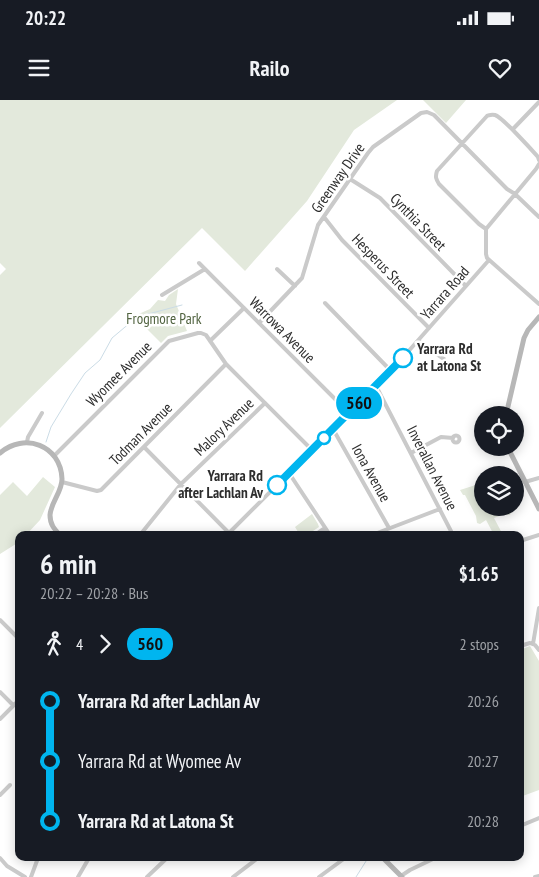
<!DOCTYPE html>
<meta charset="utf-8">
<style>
body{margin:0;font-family:"PT Sans Narrow",sans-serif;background:#20242c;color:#f1f3f6;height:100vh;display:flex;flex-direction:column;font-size:19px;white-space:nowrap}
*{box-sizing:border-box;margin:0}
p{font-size:16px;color:#9ea1a6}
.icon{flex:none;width:28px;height:28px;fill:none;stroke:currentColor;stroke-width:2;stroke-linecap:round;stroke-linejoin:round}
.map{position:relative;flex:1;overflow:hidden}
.details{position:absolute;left:15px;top:431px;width:509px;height:330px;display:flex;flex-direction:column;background:#171b24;border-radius:10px;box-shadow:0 2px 12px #0003}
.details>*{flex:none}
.badge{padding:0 10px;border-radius:16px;font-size:18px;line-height:32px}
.buttons{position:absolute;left:474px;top:306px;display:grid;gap:10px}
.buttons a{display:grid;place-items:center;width:50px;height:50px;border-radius:50%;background:#171b24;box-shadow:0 2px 12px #0003;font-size:25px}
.map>.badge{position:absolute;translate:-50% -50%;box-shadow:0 0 0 2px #fff}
.legs{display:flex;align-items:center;gap:8px;height:55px;padding:0 25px;font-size:16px}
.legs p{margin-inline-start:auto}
.overview{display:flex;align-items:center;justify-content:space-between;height:85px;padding:0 25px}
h1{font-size:28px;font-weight:600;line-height:38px}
ul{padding:0 25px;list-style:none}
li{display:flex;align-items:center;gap:18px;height:60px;font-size:19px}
li i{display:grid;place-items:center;width:8px;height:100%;margin:0 6px;background:currentColor}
li i::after{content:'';width:12px;height:12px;margin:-6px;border:4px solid;border-radius:50%;background:#171b24}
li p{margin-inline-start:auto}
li:first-child i{background:linear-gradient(#0000 50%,currentColor 0)}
li:last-child i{background:linear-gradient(currentColor 50%,#0000 0)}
.status{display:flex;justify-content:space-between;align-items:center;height:35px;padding:0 25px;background:#171b24;direction:ltr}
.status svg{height:14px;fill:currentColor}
header{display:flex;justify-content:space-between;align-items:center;height:65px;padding:0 25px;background:#171b24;font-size:22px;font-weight:600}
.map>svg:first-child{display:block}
.green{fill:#e3e9dc}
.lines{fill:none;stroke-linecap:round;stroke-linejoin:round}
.stream{stroke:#cbdce6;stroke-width:1}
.street{stroke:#cacaca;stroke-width:4}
.secondary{stroke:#b7b7b7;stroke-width:5}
.line-1-casing{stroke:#fff;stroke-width:11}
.line-1{stroke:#00b5ef;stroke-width:8}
.stop-1-dot{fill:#fff;stroke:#00b5ef;stroke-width:2.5}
.labels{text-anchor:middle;stroke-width:5;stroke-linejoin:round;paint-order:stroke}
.street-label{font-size:15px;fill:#2d2d2d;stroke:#fff}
.park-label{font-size:15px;fill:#516340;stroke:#fff}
.stop-label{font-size:15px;font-weight:bold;fill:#2d2d2d;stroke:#fff;text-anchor:start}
</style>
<div class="status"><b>20:22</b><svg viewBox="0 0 49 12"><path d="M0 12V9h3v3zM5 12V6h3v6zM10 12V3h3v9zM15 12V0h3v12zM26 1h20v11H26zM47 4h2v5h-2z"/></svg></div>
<header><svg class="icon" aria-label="menu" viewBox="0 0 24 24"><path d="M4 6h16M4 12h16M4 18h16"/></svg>Railo<svg class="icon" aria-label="heart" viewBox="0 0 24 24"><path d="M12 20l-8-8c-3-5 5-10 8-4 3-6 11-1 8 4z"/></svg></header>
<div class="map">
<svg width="539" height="777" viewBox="0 0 539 777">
<rect width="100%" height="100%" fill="#fff"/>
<!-- green -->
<path class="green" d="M0,0h397l-43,30 -47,71 -62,70 -43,-43 -202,200v-153l6,-6 -6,-6z
M423,0h43l-20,23z
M178,189l-2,15 11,27 -19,5 -7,7 -27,-27 16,-7 8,-9 7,1 4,-6z
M43,377l12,10 -15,33 -14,15h-7v7l-19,12v-59l13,-13 14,14z
M482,383v25h25l4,4 -1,3h-8l-8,3 9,17h-9l-8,-15 -6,4 -3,-1 -1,-7 -11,-21h-2l-3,-5z
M312,414l6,10 1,3 -12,8h-7l-5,-8z
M530,546l9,15v129l-19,7v-147z"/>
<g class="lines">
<!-- stream -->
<path class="stream" d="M46,342l5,-15 20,-33 14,-21 15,-13 12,-22 25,-21 45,-12
M356,777l12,-19"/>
<!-- street -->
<path class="street" d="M513,29l26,-27
M350,79l30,19 86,88
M324,117l18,23 87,88
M486,129l-7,-5 -40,-40c-3,-5 -4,-7 -2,-13l50,-55c3,-1 4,-2 8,-1 7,2 36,34 43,42l1,3
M486,129v25l1,4 52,46
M486,129l50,-60 3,-5
M199,163l150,150
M277,169l18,17
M162,195l43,-26
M325,203l66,68
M259,223l43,-45 16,-53 50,-72 5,-6 48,-34 6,-1 7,3 73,74 8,5 24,23
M210,241l34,-33
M418,241l26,18
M376,286l77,149
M333,329l56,99
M452.5 339a3.5 3.5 0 1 1 7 0a3.5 3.5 0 1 1-7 0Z
M27,342l1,-5 14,-24
M144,347l85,86
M411,353l30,-16 12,1
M54,356l115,-115 29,-8h3l5,2 20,29 86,86
M289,373l41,62
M62,382l35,9 4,-1 125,-126
M525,382l14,-4
M140,435l41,-51 84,-81
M227,435l164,-164 98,-111
M315,435l10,-7
M372,435l68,-26
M520,441l19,-6
M0,520l19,19
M533,544l6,-36
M520,546l10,-3 5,2 4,5
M0,592l13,13
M0,619l19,-19
M0,695l10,-10
M520,726l19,-8
M0,758l7,8 18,11
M401,776l9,-6 25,-12
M31,777l7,-19
M78,777l11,-19
M147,777l20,-19
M233,777l25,-19
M319,777l26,-19
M535,777l4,-1"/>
<!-- secondary -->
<path class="secondary" d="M506,315l18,-77 4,-8 11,-13
M508,348l31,61
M0,353c24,-21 61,-8 62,26 0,13 -11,23 -12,36 0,9 4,14 10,20
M383,758l19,19"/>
</g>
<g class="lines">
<defs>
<path id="line-1" d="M277,385l126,-127"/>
</defs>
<!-- line-1 casing -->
<use href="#line-1" class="line-1-casing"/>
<!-- line-1 -->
<use href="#line-1" class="line-1"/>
</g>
<!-- markers -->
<g class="stop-1-dot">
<circle cx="403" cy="258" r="9"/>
<circle cx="324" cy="338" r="6"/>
<circle cx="277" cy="385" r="9"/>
</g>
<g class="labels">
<!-- street labels -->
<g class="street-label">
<text transform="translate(338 78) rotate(-55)" y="5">Greenway Drive</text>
<text transform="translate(418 122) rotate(46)" y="5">Cynthia Street</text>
<text transform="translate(383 166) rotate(46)" y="5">Hesperus Street</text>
<text transform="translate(445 193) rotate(-49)" y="5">Yarrara Road</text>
<text transform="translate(282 230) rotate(45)" y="5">Warrowa Avenue</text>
<text transform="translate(119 274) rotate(-45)" y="5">Wyomee Avenue</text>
<text transform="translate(224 327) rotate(-44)" y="5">Malory Avenue</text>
<text transform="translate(141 334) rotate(-45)" y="5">Todman Avenue</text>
<text transform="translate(432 368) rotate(63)" y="5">Inverallan Avenue</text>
<text transform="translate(371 373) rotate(61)" y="5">Iona Avenue</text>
</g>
<!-- park labels -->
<g class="park-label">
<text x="164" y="224">Frogmore Park</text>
</g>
<!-- stop labels -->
<g class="stop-label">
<text x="417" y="254">Yarrara Rd<tspan x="417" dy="17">at Latona St</tspan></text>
<text x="263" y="381" text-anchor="end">Yarrara Rd<tspan x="263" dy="17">after Lachlan Av</tspan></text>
</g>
</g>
</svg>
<div class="buttons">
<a><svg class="icon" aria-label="locate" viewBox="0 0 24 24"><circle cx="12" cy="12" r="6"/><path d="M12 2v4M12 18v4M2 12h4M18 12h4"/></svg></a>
<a><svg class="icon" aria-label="layers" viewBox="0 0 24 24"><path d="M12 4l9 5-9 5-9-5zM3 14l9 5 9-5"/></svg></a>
</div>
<b class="badge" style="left:359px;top:303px;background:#00b5ef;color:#111">560</b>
<section class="details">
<div class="overview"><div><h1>6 min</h1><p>20:22 – 20:28 · Bus</p></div><b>$1.65</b></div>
<div class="legs"><svg class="icon" aria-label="walk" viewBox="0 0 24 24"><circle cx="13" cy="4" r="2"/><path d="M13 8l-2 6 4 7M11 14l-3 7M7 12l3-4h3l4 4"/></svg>4<svg class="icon" aria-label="forward" viewBox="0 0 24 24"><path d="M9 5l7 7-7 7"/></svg><b class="badge" style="background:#00b5ef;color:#111">560</b><p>2 stops</p></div>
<ul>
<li><i style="color:#00b5ef"></i><b>Yarrara Rd after Lachlan Av</b><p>20:26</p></li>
<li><i style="color:#00b5ef"></i><span>Yarrara Rd at Wyomee Av</span><p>20:27</p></li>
<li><i style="color:#00b5ef"></i><b>Yarrara Rd at Latona St</b><p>20:28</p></li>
</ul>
</section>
</div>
